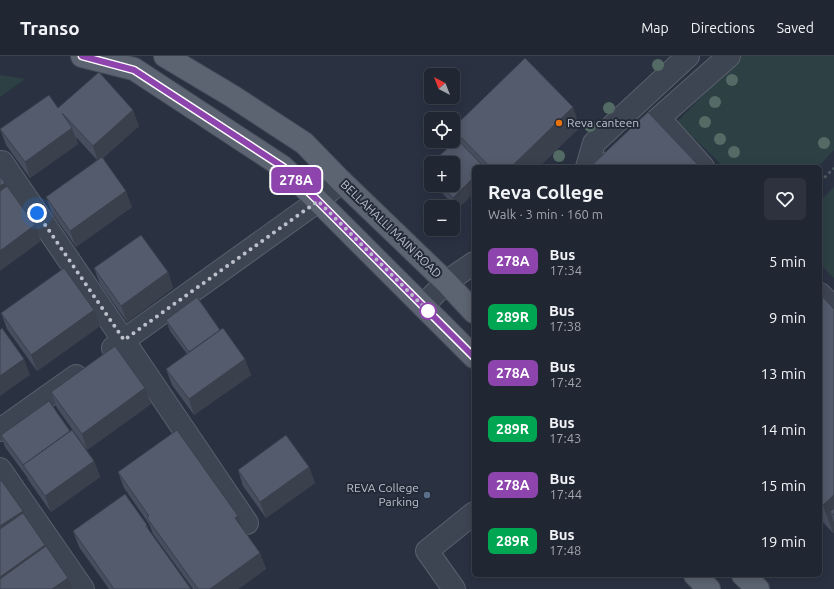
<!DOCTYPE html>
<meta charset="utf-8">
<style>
body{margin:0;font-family:Ubuntu,sans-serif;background:#2d323e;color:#f1f3f6;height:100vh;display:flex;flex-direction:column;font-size:15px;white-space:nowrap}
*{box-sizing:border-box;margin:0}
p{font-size:13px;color:#a2a5ac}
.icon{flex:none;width:22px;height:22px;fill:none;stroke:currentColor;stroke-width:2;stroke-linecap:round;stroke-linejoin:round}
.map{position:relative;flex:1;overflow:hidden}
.sheet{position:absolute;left:472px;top:109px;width:350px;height:412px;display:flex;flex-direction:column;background:#202632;border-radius:6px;box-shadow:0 2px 10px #0003,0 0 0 1px #3d434d}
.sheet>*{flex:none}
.badge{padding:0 8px;border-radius:6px;font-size:14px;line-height:26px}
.needle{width:26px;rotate:318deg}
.controls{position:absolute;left:424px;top:12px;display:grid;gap:8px}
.controls a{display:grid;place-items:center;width:36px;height:36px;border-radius:6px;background:#202632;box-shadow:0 2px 10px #0003,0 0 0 1px #3d434d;font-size:20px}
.you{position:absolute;width:20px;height:20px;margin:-10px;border:3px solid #fff;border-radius:50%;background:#1a73e8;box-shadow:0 0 0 6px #1a73e833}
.map>.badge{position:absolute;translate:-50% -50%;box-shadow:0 0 0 2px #fff}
.round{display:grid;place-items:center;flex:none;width:42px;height:42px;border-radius:6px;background:#2d323e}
.overview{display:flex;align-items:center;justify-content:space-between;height:68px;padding:0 16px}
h1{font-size:19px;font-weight:600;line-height:30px}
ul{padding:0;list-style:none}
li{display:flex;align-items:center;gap:12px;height:56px;padding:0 16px}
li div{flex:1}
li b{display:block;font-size:15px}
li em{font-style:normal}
li .badge{min-width:44px;font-weight:700;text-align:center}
header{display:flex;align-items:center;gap:24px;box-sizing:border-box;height:56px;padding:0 20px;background:#202632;border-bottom:1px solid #3d434d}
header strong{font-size:19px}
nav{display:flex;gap:22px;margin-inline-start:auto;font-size:14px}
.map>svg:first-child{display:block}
.green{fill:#2d4044}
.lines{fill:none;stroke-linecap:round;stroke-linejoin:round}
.minor-casing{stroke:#59606c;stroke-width:24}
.major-casing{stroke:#484e5b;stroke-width:24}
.path{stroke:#4c5d61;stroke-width:2.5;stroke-dasharray:3 3;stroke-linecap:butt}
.minor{stroke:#3e4552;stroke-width:22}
.major{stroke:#5c6471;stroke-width:22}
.tree{fill:#536b64}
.wall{fill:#474e5d}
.shaded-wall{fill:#3a404c}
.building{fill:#535b6c;stroke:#3a404c}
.line-casing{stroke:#fff;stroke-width:9}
.line{stroke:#8e44ad;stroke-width:6}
.walk{stroke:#bbc0cb;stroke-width:4;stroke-dasharray:0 7.2}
.food-dot{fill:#e8710a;stroke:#232a37;stroke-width:1.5}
.stop-dot{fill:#fff;stroke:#8e44ad;stroke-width:2}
.service-dot{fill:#5c6f8a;stroke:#232a37;stroke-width:1.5}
.labels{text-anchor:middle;stroke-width:4;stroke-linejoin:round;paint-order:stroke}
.poi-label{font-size:12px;fill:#bbc0cb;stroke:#232a37;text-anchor:start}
.street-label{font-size:12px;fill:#bbc0cb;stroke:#232a37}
</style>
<header>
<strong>Transo</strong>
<nav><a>Map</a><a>Directions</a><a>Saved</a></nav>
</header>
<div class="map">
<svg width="834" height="533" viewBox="0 0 834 533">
<rect width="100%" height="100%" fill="#2a3242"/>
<!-- green -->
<path class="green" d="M741,0h93v94l-16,17h-94l-47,-45z
M0,19l25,4 -25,18z
M834,131v91l-14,-14v-63z"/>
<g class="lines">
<defs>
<path id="minor" d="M659,62l44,49
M2,106l122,179 123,182
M587,111l7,-24 94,-87
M598,111l18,-6 43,-43 70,-62
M820,238l14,14
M423,250l23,-24 28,-19
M113,292l205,-147 23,-20
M0,374l76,-54
M0,413l83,120
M454,533l-27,-38 47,-38"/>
<path id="major" d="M82,0l52,13 149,98 35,34 156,156
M165,0l67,40 72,47 37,38 105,101 28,30
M695,519l14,14
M743,519l15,14"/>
</defs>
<!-- minor casing -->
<use href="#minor" class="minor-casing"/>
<!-- major casing -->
<use href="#major" class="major-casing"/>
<!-- path -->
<path class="path" d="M820,126l14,-14"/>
<!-- minor -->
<use href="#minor" class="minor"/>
<!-- major -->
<use href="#major" class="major"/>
</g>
<!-- trees -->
<g class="tree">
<circle cx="658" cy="9" r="6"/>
<circle cx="732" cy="24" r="6"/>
<circle cx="715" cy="46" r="6"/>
<circle cx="609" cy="52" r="6"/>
<circle cx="705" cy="66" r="6"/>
<circle cx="590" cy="70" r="6"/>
<circle cx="720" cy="83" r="6"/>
<circle cx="824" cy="87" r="6"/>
<circle cx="734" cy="96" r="6"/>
<circle cx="559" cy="100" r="6"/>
</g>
<!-- wall -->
<path class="wall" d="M58,52l81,18 -36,32 29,49 -56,40 -24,-34 -6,-16 51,-37 -21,-23 2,7 -48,34 -24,-33 -6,-16z
M580,71l-41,40h-65l-16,42 -24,-24h19l3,-46 -3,-8v-3z
M431,108v17l-1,-1 -4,-11z
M94,212l74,4 5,16 -46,34 -27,-38z
M820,238l14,15v223l-1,1 -13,-14z
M1,257l99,13 -63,45 -30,-42z
M166,264l85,55 -57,40 -22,-30 -6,-16 21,-15 -17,-23z
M51,336l100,12 -64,46 -30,-42z
M70,375l24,30 6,16 -49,35 -22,-31 -2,-4 -22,-30 -4,-12z
M309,411l6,16 -49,35 -23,-32 -5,-16z
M118,416l120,44 4,11 18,26 6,16 -28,20h-45l-40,-55 -4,-10 -25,-36z
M147,469l2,5 42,59h-82l-30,-42 -6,-16z"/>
<!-- shaded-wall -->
<path class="shaded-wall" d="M573,51l7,20 -41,40h-28z
M133,54l6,16 -41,36 -5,-16z
M72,72l6,16 -48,34 -5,-16z
M474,121v16l-16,16 -5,-11z
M5,127l5,16 -10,7v-20z
M126,135l6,16 -56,40 -6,-16z
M35,169l6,16 -41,30v-20z
M168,216l5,16 -46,34 -6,-16z
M94,254l6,16 -63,45 -6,-16z
M24,303l6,16 -30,21v-20z
M245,303l6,16 -57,40 -5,-16z
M145,332l6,16 -64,46 -5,-16z
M94,405l6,16 -49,35 -6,-16z
M309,411l6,16 -49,35 -6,-16z
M834,439v20l-4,-3 4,10v10l-1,1 -10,-28z
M23,455l5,16 -28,19v-20z
M238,460l6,16 -9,-14z
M45,489l6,16 -51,28v-12z
M260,497l6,16 -28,20h-28z
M68,522l4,11h-20z"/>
<!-- building -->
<path class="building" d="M525,2l48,49 -62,60h-21l-37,-38v-1z
M99,16l34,38 -40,36 -31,-33 10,15 -47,34 -25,-33 49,-34 9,13z
M648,56l52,55h-110z
M457,83l27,28h-10v10l-21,21 -12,-13h12v-22h-21z
M102,101l24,34 -56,40 -24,-34z
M431,108v10l-5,-5z
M0,120l5,7 -5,3z
M7,130l28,39 -35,26v-60z
M141,179l27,37 -47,34 -27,-38z
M64,212l30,42 -63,45 -30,-42z
M820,238l14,15v186l-11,10 -3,-3z
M197,241l23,33 -31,22 -23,-32z
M2,272l22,31 -24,17v-46z
M223,272l22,31 -56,40 -23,-30z
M115,290l30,42 -63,46 -31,-42z
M49,345l21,30 -47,34 1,1 -23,-31z
M72,374l22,31 -49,35 -22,-31z
M177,374l61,86 -3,2 25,35 -50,36h-12l-51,-71 2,-2 -31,-44z
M286,379l23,32 -49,35 -22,-32z
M1,424l22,31 -23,15v-45z
M125,438l22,31 -1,1 45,63h-77l-41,-58z
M834,452v7l-4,-3z
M23,457l22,32 -45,32v-48z
M46,490l22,32 -16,11h-52v-10z"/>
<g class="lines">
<defs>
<path id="line" d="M82,0l52,14 149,97 35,34 156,156"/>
</defs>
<!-- line casing -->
<use href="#line" class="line-casing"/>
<!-- line -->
<use href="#line" class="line"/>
<!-- walk -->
<path class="walk" d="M37,157l87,127 194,-139 111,111 -1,-1"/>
</g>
<!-- markers -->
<circle class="food-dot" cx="559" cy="67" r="4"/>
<circle class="stop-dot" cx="428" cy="255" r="8"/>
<circle class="service-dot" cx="427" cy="439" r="4"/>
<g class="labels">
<!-- poi labels -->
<g class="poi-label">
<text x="567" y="71">Reva canteen</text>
<text x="419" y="436" text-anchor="end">REVA College<tspan x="419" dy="14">Parking</tspan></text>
</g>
<!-- street labels -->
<g class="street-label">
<text transform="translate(391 173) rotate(44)" y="4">BELLAHALLI MAIN ROAD</text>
</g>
</g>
</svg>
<div class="controls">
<a><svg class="needle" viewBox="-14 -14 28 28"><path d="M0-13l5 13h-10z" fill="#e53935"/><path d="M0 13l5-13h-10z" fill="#a2a5ac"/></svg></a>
<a><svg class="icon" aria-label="locate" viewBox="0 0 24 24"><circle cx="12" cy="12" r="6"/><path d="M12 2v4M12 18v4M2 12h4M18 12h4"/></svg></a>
<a>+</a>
<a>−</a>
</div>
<div class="you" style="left:37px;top:157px"></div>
<b class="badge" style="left:296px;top:124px;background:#8e44ad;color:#fff">278A</b>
<section class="sheet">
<div class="overview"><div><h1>Reva College</h1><p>Walk · 3 min · 160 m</p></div><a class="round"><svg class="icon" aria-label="heart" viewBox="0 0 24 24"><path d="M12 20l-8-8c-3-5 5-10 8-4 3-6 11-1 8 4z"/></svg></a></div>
<ul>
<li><span class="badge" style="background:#8e44ad;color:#fff">278A</span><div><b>Bus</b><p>17:34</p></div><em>5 min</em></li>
<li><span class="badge" style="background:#00a651;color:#fff">289R</span><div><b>Bus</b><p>17:38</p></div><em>9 min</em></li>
<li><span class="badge" style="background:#8e44ad;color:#fff">278A</span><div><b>Bus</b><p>17:42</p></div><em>13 min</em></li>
<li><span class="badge" style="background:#00a651;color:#fff">289R</span><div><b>Bus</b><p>17:43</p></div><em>14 min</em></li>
<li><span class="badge" style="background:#8e44ad;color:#fff">278A</span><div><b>Bus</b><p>17:44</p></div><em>15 min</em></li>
<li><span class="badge" style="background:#00a651;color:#fff">289R</span><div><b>Bus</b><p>17:48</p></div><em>19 min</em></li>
</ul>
</section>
</div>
